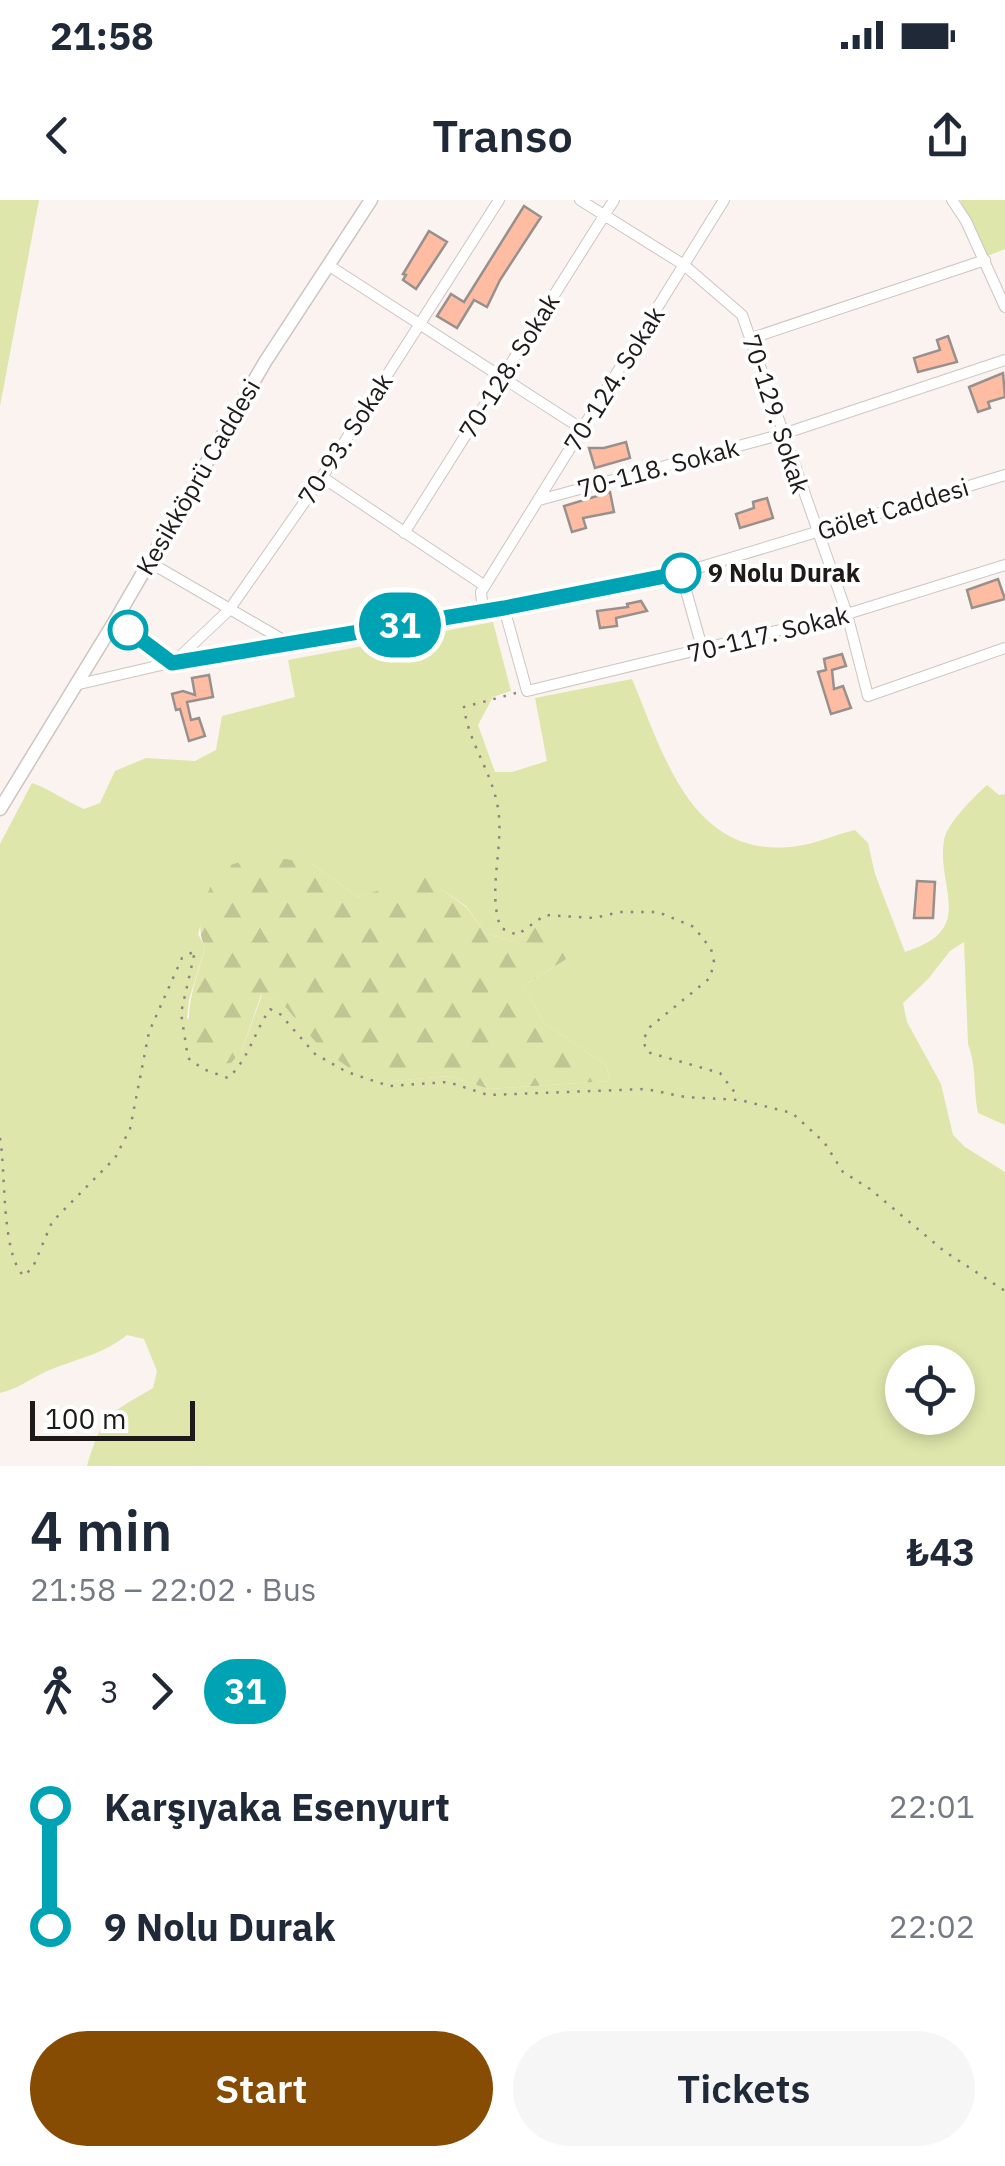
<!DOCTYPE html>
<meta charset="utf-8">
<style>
body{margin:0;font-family:"IBM Plex Sans",sans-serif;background:#f6f6f7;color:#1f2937;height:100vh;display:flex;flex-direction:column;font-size:38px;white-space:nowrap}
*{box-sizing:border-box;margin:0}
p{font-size:32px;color:#747a83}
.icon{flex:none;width:55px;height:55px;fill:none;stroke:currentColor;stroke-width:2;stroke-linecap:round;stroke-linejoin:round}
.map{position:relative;height:1266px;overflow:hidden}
.details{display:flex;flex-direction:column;background:#fff;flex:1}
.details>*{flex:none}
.badge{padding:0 20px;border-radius:32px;font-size:35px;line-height:65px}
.buttons{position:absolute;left:885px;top:1145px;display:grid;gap:20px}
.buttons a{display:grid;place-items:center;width:90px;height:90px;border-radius:50%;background:#fff;box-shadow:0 5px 15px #0003;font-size:50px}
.scale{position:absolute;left:30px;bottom:25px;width:165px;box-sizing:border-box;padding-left:10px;border:5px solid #1d1a19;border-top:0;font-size:28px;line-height:35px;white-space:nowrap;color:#1d1a19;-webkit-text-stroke:8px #fff;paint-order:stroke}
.map>.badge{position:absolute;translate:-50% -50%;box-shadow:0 0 0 5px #fff}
.legs{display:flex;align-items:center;gap:15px;height:110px;padding:0 30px;font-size:32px}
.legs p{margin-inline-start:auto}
.summary{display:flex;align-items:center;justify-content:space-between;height:170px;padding:0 30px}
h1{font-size:55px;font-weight:600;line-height:75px}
.primary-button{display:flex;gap:20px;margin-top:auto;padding:20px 30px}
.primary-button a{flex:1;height:115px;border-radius:60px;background:#874c03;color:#fff;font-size:40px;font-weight:600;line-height:115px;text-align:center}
.primary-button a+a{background:#f6f6f7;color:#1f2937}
ul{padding:0 30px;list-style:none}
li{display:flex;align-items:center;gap:35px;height:120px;font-size:38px}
li i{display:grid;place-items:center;width:15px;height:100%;margin:0 12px;background:currentColor}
li i::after{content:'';width:25px;height:25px;margin:-12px;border:8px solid;border-radius:50%;background:#fff}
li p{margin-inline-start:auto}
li:first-child i{background:linear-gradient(#0000 50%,currentColor 0)}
li:last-child i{background:linear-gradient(currentColor 50%,#0000 0)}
.status{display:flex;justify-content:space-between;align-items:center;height:70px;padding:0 50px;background:#fff;direction:ltr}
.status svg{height:28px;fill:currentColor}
header{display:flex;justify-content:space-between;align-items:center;height:130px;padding:0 30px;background:#fff;font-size:45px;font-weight:600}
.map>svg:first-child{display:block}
.green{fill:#dfe6ab;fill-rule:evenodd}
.forest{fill:url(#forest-firs)}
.building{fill:#febda2;stroke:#98908d;stroke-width:2.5}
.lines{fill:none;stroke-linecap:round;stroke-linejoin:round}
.minor-casing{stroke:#cdc5c1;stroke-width:12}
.tertiary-casing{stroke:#cdc5c1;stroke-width:15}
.path{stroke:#8a8582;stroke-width:2.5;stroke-dasharray:2.5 8;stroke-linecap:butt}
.minor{stroke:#fff;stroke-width:10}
.tertiary{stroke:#fff;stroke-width:12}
.line-1-casing{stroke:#fff;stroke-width:22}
.line-1{stroke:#00a3b4;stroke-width:15}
.stop-1-dot{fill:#fff;stroke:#00a3b4;stroke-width:5}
.labels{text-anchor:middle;stroke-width:8;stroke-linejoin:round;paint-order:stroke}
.street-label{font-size:25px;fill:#1d1a19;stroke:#fff}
.stop-label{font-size:25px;font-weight:bold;fill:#1d1a19;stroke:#fff;text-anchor:start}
</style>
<div class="status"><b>21:58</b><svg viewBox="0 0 49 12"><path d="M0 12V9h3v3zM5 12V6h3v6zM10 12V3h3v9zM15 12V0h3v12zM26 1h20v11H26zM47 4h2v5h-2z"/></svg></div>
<header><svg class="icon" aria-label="back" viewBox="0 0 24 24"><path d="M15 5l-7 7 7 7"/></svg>Transo<svg class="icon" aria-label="share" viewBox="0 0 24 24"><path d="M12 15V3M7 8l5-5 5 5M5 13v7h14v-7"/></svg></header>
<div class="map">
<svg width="1005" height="1266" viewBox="0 0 1005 1266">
<defs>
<pattern id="forest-firs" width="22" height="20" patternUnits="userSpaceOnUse" patternTransform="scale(2.5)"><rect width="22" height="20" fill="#dfe6ab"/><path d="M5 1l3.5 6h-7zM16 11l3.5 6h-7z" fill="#bfc593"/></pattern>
</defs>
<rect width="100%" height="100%" fill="#fbf3ef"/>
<!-- green -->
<path class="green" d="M0,0h39l-39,206z
M960,0h45v49l-20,8z
M493,422l18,69 -18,6 -15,28 17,47h17l35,-11 -12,-63 97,-19c32,76 61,187 171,166 17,-3 34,-11 52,-15l13,13 7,31 30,78c73,-23 31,-63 39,-112 3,-17 30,-43 43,-55l12,10 6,-1v331l-27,-12c-5,-23 -1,-46 -10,-69l-4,-102 -14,9 -22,28 -25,24 4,19 34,62 12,51 12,12 40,25v294h-918c16,-52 20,-51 66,-78l4,-17 -13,-32 -17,-4c-26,21 -53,24 -82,37 -16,8 -28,17 -45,21v-549l32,-61c20,7 33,18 52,26l16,-6 15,-32 31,-13 49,3 21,-11 6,-34 73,-19 -7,-37zM311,663l47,34 65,-20 43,29 20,28 27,7 10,-6 42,25 -42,26 21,37 62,42 4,16 -121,8 -40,-13 -56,5 -72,-34 -46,-52h-13l-20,55 -55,-32 2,-18 16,-53 -7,-13 12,-46zM902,1162h56v56h-56z"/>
<!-- forest -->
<path class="forest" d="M259,655l52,8 47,34 65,-21 43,31 20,27 27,7 36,-23 32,5 3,10 -19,27 -42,26 21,37 62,42 4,16 -121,8 -40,-13 -56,5 -45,-14 -27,-19 -46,-53h-14l-19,55 -11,13 -15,1 -19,-7c-18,-39 -2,-71 8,-110 -10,-20 -2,-39 5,-60l15,-4 6,-18z"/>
<!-- building -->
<path class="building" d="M524,6l17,11 -41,63 -13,27 -13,-7 -17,28 -20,-12 14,-22 13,8z
M429,31l18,11 -31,47 -13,-9 3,-5 -3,-1z
M948,136l9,26 -39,10 -4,-14 26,-8 -3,-10z
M1003,173l2,24 -17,5 2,6 -12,4 -9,-25z
M626,242l4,16 -35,10 -6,-20h15z
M610,292l4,20 -31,6 3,10 -14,4 -8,-26z
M767,298l6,20 -33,10 -4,-14 18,-6 -1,-6z
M998,379l7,20 -33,9 -5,-18z
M641,401l6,10 -31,7 1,8 -17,2 -3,-17 31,-4 -1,-3z
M842,454l4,12 -14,4 2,19 9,-3 8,22 -20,6 -13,-42 8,-2 -2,-11z
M209,475l4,22 -26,5 4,18 8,-2 6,18 -16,5 -9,-32 -4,1 -4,-16 11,-3 12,4 -3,-17z
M917,681l18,1 -2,36h-19z"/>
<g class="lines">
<defs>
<path id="minor" d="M580,0l104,65 58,50 105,299 21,82 137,-48
M952,0l14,21 39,86
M328,65l254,164
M752,138l233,-78
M322,277l163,109
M539,300l244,-66 222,-74
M404,333l210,-333
M149,362l141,82
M681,373l22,78
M504,408l23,83 320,-77 158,-49
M483,411l-2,-19 243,-392
M115,421l58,42 56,-53 93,-133 177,-277
M75,485l95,-22 334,-55 177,-35 324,-98"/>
<path id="tertiary" d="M0,609l115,-188 150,-259 106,-162"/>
</defs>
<!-- minor casing -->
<use href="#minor" class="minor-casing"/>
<!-- tertiary casing -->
<use href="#tertiary" class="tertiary-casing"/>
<!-- path -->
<path class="path" d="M516,493l-52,14c4,34 26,62 33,96 9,41 -11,87 4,125l16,7 28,-20 49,3 26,-6h38l36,15 17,22 3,13 -4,16 -60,49 -7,13 4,12 73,21 19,25
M0,938c6,33 1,117 24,138l9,-9 19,-45 63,-64 15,-29 19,-97 33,-74 13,-7 -14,62 7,45 15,11 25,9c21,-19 26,-46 42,-69l10,5 35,40 32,18 42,14 59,-4 40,13 158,-6 39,8 55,3 52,13 32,29 19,30 27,17 74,62 61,40"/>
<!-- minor -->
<use href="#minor" class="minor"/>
<!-- tertiary -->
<use href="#tertiary" class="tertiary"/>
</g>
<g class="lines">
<defs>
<path id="line-1" d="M128,430l44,33 332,-55 177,-35"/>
</defs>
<!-- line-1 casing -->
<use href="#line-1" class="line-1-casing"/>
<!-- line-1 -->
<use href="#line-1" class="line-1"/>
</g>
<!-- markers -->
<g class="stop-1-dot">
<circle cx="681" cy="373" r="18"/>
<circle cx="128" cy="430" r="18"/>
</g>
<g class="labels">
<!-- street labels -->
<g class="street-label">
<text transform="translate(509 166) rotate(-58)" y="9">70-128. Sokak</text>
<text transform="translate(614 179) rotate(-58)" y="9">70-124. Sokak</text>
<text transform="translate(776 214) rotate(72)" y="9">70-129. Sokak</text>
<text transform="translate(345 239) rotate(-57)" y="9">70-93. Sokak</text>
<text transform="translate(658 268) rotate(-15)" y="9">70-118. Sokak</text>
<text transform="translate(198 277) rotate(-60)" y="9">Kesikköprü Caddesi</text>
<text transform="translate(893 309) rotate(-17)" y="9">Gölet Caddesi</text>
<text transform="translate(768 434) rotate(-14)" y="9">70-117. Sokak</text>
</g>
<!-- stop labels -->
<g class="stop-label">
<text x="708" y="382">9 Nolu Durak</text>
</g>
</g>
</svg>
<div class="buttons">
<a><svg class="icon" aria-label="locate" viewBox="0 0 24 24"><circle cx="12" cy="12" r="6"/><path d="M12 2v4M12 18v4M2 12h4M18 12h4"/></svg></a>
</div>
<div class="scale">100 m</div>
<b class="badge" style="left:400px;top:425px;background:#00a3b4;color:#fff">31</b>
</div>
<section class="details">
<div class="summary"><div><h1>4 min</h1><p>21:58 – 22:02 · Bus</p></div><b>₺43</b></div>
<div class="legs"><svg class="icon" aria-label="walk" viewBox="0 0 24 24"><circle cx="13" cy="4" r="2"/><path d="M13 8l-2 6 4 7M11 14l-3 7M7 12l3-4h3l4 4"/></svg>3<svg class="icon" aria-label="forward" viewBox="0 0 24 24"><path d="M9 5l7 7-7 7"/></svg><b class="badge" style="background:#00a3b4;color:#fff">31</b></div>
<ul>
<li><i style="color:#00a3b4"></i><b>Karşıyaka Esenyurt</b><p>22:01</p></li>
<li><i style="color:#00a3b4"></i><b>9 Nolu Durak</b><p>22:02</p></li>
</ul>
<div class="primary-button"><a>Start</a><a>Tickets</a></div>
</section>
